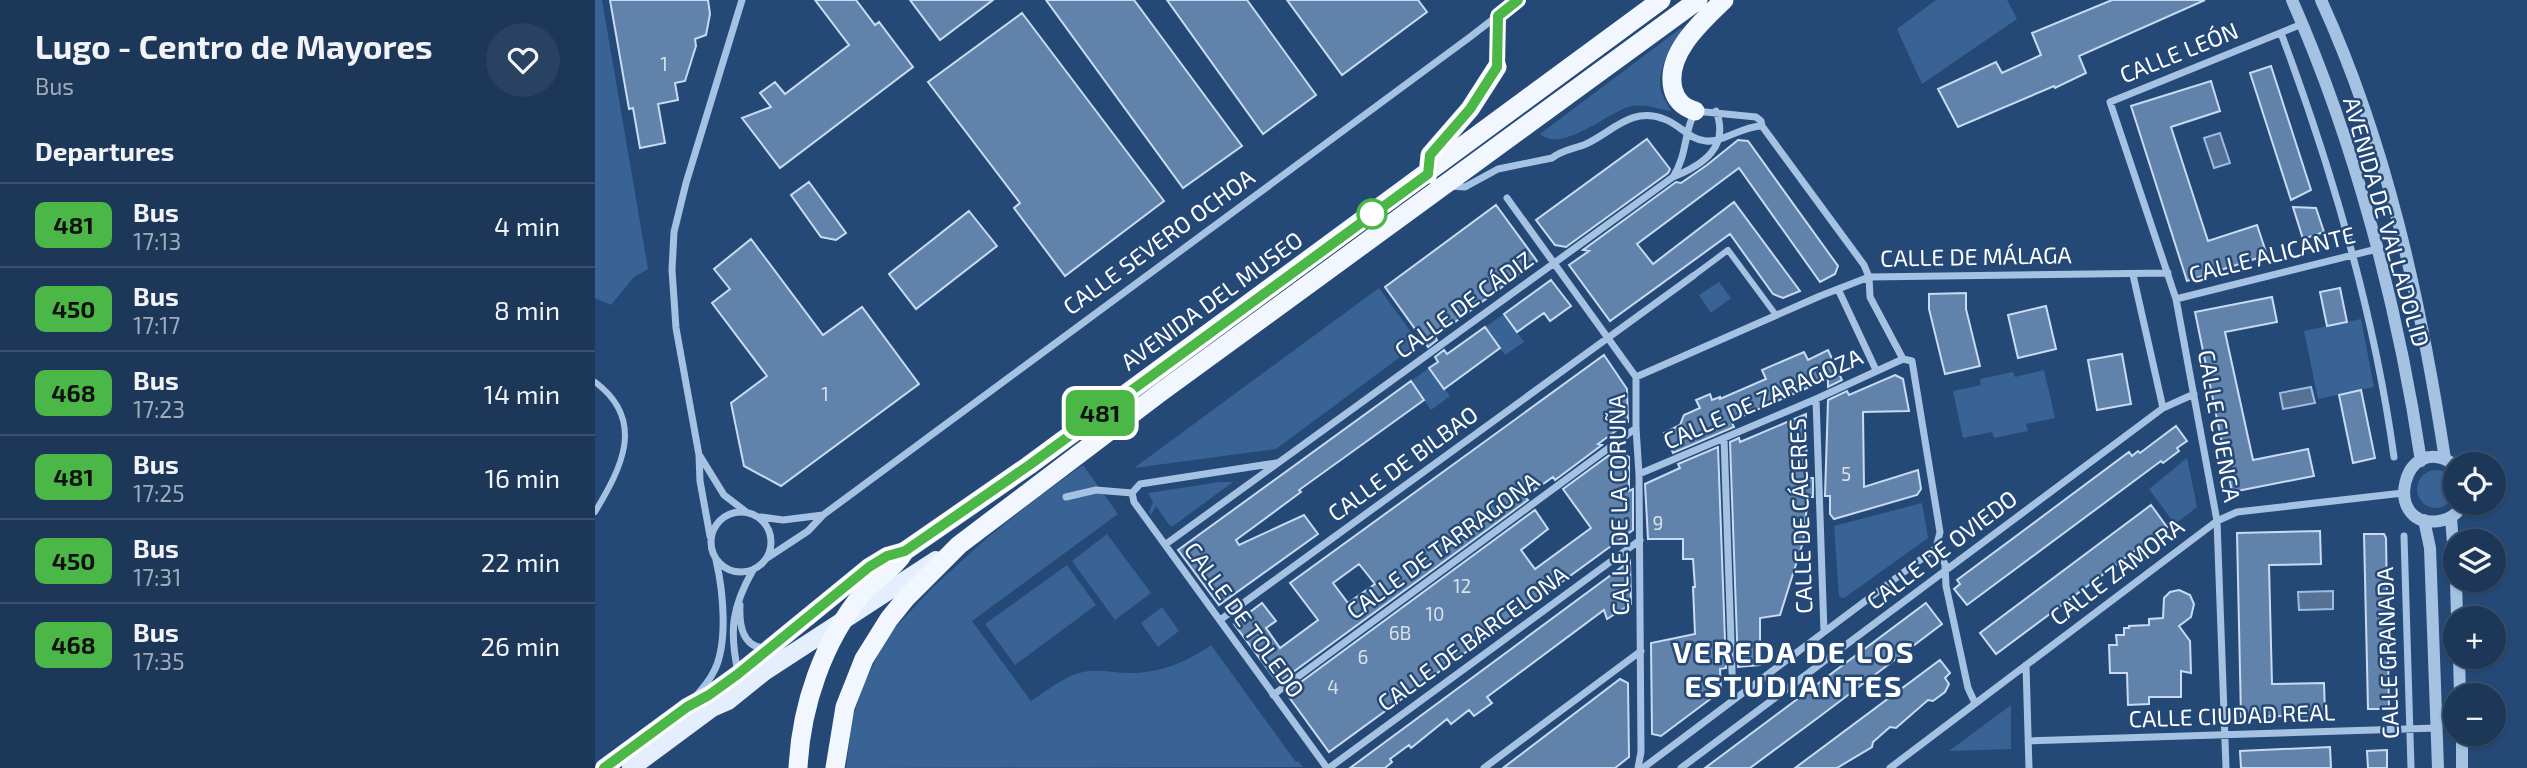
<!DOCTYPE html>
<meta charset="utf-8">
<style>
body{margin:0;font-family:"Exo 2",sans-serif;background:#294261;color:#f1f3f6;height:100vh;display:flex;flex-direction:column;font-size:26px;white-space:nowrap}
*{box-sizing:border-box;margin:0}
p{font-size:23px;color:#a0acba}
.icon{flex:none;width:38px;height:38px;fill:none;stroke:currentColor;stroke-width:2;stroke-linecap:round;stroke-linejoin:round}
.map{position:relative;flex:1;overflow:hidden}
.details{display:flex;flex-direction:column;background:#1c3758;width:595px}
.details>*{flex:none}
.badge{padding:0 14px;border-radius:10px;font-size:24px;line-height:46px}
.tools{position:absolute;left:1848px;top:452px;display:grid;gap:14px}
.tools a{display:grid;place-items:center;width:63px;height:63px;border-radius:50%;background:#1c3758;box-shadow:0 2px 5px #0004,0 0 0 2px #3a516e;font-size:35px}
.map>.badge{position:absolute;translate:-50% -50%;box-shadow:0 0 0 4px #fff}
h2{padding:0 35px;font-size:26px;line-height:63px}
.round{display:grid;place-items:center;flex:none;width:74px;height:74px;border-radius:37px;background:#294261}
.headline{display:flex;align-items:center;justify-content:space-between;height:119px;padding:0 35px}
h1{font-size:33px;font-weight:700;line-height:52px}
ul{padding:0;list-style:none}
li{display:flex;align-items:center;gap:21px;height:84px;padding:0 35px;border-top:2px solid #3a516e}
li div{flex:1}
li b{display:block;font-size:26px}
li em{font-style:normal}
li .badge{min-width:77px;font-weight:700;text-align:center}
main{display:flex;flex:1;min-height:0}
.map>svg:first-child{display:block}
.green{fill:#386394}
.water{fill:#567193;stroke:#9abce3;stroke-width:2}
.building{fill:#6183ab;stroke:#c8dbf2;stroke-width:2;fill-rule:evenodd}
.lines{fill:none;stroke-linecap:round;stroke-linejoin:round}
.pedestrian{stroke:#a5c2e3;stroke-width:6}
.minor{stroke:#a5c2e3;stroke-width:7}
.tertiary{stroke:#a5c2e3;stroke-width:12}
.primary{stroke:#e4eefc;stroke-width:18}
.trunk{stroke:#f2f6fe;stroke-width:19}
.line-casing{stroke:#fff;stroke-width:16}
.line{stroke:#4ab747;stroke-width:10}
.stop-dot{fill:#fff;stroke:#4ab747;stroke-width:3.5}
.labels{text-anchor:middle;stroke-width:5;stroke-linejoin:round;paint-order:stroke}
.number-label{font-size:19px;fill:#d8e0ea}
.street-label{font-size:23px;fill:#fff;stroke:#254976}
.district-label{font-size:30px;font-weight:bold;letter-spacing:2px;fill:#fff;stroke:#254976}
</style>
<main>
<section class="details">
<div class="headline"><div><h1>Lugo - Centro de Mayores</h1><p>Bus</p></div><a class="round"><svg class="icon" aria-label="heart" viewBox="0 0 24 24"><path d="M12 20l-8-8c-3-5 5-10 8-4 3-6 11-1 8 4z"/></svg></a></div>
<h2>Departures</h2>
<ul>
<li><span class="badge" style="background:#4ab747;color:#111">481</span><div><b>Bus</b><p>17:13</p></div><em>4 min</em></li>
<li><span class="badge" style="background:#4ab747;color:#111">450</span><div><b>Bus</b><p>17:17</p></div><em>8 min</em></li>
<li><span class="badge" style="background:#4ab747;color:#111">468</span><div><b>Bus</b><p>17:23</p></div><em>14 min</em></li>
<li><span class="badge" style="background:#4ab747;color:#111">481</span><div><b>Bus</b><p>17:25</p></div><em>16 min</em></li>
<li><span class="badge" style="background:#4ab747;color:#111">450</span><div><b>Bus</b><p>17:31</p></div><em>22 min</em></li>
<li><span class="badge" style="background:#4ab747;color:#111">468</span><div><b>Bus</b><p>17:35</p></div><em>26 min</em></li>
</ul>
</section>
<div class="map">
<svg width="1932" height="768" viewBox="0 0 1932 768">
<rect width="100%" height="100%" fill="#254976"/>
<!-- green -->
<path class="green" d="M0,0h7l46,269 -14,8 -23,28 -16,-7z
M1341,0h71l10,19 -95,65 -25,-55z
M1086,28l3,2c-12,17 -28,38 -23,61 2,7 7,13 10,20 -13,-2 -25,-7 -39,-5 -24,5 -69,48 -92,28z
M1124,282l12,16 -20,15 -12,-18z
M784,288l40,55 -143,106 -142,19z
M909,314l20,28 -19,13 -20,-28z
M1766,319l13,68 -56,12 -14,-68z
M834,368l21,28 -19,14 -20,-29z
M1449,370l11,48 -29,6 2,7 -34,7 -2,-6 -29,6 -10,-47 28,-6 -1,-6 33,-7 2,5z
M1592,458l10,49 -22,17 -26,-35z
M488,465l35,49 -146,107 59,80c16,-10 33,-25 52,-29 14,-3 29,0 43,1 32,1 59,-10 85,-28l85,117 2,-1 5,6 -457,1 6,-49 12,-36 24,-48 45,-48 54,-49 54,-43z
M1822 489a19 19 0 1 1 38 0a19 19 0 1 1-38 0Z
M625,482h13l-60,44h-3l-14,-20 -5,9 -2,-3 4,-10 -5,-9z
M1327,503l6,35 -84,60 -5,-1 -5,-71z
M512,534l44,59 -36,27 -43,-59z
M472,565l29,40 -81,60 -30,-41z
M567,607l17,24 -21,16 -17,-24z
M1416,705v44l-62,2z"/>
<!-- water -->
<path class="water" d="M1625,133l10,30 -16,5 -10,-30z
M1716,387l4,16 -32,6 -3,-16z
M1738,591v18l-34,1 -1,-18z"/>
<!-- building -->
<path class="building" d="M15,0h98l2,14 -4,21 -11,4 1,7 -11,35 -10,2 3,17 -20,4 7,39 -25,5 -7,-40 -4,1z
M220,0h41l19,25 4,-3 34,45 -133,101 -38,-50 29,-11 -11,-14 15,-11 10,12 64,-49z
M315,0h83l-53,40z
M451,0h88l108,146 -59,42z
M572,0h80l69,95 -53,39z
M692,0h131l9,12 -85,63z
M1517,0h93l-126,56 7,17 -31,15 -1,-2 -96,41 -20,-38 58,-27 6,11 39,-18 -9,-22z
M427,13l142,188 -99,75 -51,-68 6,-5 -92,-121z
M1676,66l40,124 -20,10 -41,-127z
M1616,81l9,30 -49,16 37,114 49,-16 10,30 -80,26 -56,-175z
M1052,139l23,30 -2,4 -102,74 -11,-2 -19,-25z
M1143,140l10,1 90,125 -3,8 -15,8 -81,-114 -102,76 16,20 81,-62 66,89 -17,7 -10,-4 -43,-60 -120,87 -41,-56 20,-14 -6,-1 93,-68 5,1 26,-18z
M214,182l37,51 -10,7 -15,-3 -30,-42z
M901,205l41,56 -102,76 2,3 -9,7 -43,-60z
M1698,207l23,1 8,24 -21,7z
M374,211l28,35 -81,63 -27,-35z
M156,239l72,96 39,-28 57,77 -138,102 -37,-20 -13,-63 36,-27 -55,-73 18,-14 -16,-20z
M956,280l20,26 -21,15 -6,-8 -27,19 -13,-18z
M1745,288l7,34 -20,4 -7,-34z
M1371,293v16l14,57 -35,8 -16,-65v-15z
M1677,297l5,25 -52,10 28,128 55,-11 6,27 -82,16 -37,-180z
M1451,306l10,43 -38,9 -10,-43z
M890,327l15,21 -56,41 -15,-21 9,-6 -3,-5 9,-7 3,4z
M1233,350l14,30 -14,7v-8l-97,42 3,6 -61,26 -9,-20 16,-8 4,-10 16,-7 -4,-8 14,-6 2,6 8,-3v2l46,-20 -4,-9 42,-18 4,8z
M1527,354l9,50 -34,6 -9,-50z
M1009,355l23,34 1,33 -30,22 4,1 -47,35 -2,-3 -28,20 3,3 -250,183 -44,-59 28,-21 14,18 -10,7 14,20 38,-28 -28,-37zM764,564l16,20 -27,19 -15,-20z
M1300,375l8,4 6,32 -46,1 1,75 54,-17 3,19 -4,6 -83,24 -4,-5v-18h-5l3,-96 19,-9 2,4z
M816,381l13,19 -125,90 2,2 -65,48 3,5 65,-30 14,19 -99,71 -41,-55z
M1766,390l14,68 -22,5 -14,-68z
M1211,414l1,64h6v19h-5l-5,45 -23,73 -20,3v47l-22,2 -8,-225 9,-4 1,4z
M1581,426l11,15 -10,7 2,3 -16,12 -2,-2 -194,144 -13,-16 6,-5 -3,-4 172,-128 3,4 6,-5 2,2z
M1123,447l8,221 -6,1 1,22 -60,45 -9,-2 -1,-91 44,-9 -2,-47h2l-2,-28h-10v-20h-35l-3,-55 35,-16 -2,-4z
M1020,451l14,6v34l4,-2v41l-304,222 -43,-59 249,-183 13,19 -27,21 14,19 56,-41 -28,-39z
M1556,505l16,22 -171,127 -16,-21z
M1725,531l1,33 -52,1 3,119 52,-1 1,32 -84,2 -4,-184z
M1769,534h20l2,4 3,171h-21z
M1035,561l1,43 -24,15 -3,-9 -117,87 5,6 -18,13 -5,-6 -18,14 -4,-5 -36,29 -2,-3 -19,14 2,3 -7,6h-35z
M1584,590l11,5 4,9 -3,13 -12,9 11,15 1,32 -10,-2v26h-32v7l-21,1 -1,-32h-17l-1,-28h8l-1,-10h8v-7h5v-2l20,-1v-6l14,-1 1,-20 6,-6z
M1331,603l16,21 -123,93 -69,51h-45z
M1345,660l10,13 -5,5 4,6 -4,8 -12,9 -5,-1 -32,28 -6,-1 -17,15 -1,5 -35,21h-42z
M1025,679l8,4 1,74 -14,11h-112z
M1735,747l1,21h-90l-1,-17z
M1792,750v18h-19l-1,-17z"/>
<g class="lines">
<!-- pedestrian -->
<path class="pedestrian" d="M1098,276l35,-26 48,65
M0,382c52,39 26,86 0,130"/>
<!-- minor -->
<path class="minor" d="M1686,33c51,136 93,280 113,424
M902,65l1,-49
M1078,177c15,-24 10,-42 22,-66l61,6 5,4 1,5 102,139 5,12 1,20 33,62 9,2 28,171 -4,16 9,16 1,22 22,102 7,15
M855,186l15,1 33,-18 54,-11c10,-8 22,-9 34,-14 26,-12 46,-38 78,-25 15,5 26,21 42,22 16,2 36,-15 56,-15
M912,198l129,179v51l3,46 2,278 -3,16
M1538,275l30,133
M1243,289l38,81
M1581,299l201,-50
M1041,377l184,-81 49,-19 299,-4
M1221,399l8,233
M1129,438l9,261
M105,456l24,39 21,16
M1044,474l177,-75 87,-40
M537,493l2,9 193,266
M537,493l8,-9 136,-21
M471,497l30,-7 36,3
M116 542a30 30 0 1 1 60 0a30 30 0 1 1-60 0Z
M166,517l22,3 40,-5
M115,536l-10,-55 -1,-26 -23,-127 -4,-58 2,-38 12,-49 56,-183
M1809,536l7,232
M571,544l507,-367c30,-12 57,-30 43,-66
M172,558l41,-27 15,-16 647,-478 48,-37
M145,605c-1,19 2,43 26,43
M625,620l473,-344
M1431,665l3,103
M143,672c-9,-42 -6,-65 15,-102
M102,695c6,-7 12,-14 16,-22 16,-28 10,-83 3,-113
M678,695l363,-267
M1433,741l409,-13
M734,768l311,-228
M889,768l157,-117
M1048,768l293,-220
M1086,768l482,-360 31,-14
M1295,768l327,-247 20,-9 166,-19
M1631,768l-9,-247 -41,-222 -66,-197 192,-78"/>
<!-- tertiary -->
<path class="tertiary" d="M1697,0c63,143 106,307 129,461
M1726,0c66,144 100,303 124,459
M1860,465c-53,-37 -74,65 -16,56 12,-2 20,-8 25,-19
M1856,518l4,50
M1829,520l6,28 8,220
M1861,579l1,39
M1864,656l1,39
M1867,733v35"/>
<!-- primary -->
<path class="primary" d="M9,768l83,-61 22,-12 29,-21 131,-107 18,-11 18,-5
M36,768l81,-60 16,-7 36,-29 172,-112"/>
<!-- trunk -->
<path class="trunk" d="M1100,111c-12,-4 -19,-10 -22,-22 -8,-35 28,-67 51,-89
M833,174l2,-19 40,-46 27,-42
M203,768c3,-62 25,-127 65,-175 13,-15 32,-25 42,-42l123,-85 633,-466
M240,768l10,-61 19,-48 25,-40 17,-21 53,-53 202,-153 537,-392"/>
</g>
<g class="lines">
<defs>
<path id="line" d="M9,768l83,-61 22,-12 29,-21 131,-107 18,-11 18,-5 123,-85 400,-292 2,-19 40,-46 27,-42 1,-51 20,-16"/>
</defs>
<!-- line casing -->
<use href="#line" class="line-casing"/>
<!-- line -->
<use href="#line" class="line"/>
</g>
<!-- markers -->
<circle class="stop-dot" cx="777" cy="214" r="14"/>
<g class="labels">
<!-- number labels -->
<g class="number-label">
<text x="69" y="71">1</text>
<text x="230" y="401">1</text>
<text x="1251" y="481">5</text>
<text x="1063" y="530">9</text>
<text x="867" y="593">12</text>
<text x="840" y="621">10</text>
<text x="805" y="640">6B</text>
<text x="768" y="664">6</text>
<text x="738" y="694">4</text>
</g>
<!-- street labels -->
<g class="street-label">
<text transform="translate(1584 53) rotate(-22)" y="8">CALLE LEÓN</text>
<text transform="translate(1791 222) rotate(74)" y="8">AVENIDA DE VALLADOLID</text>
<text transform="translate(564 242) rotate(-36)" y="8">CALLE SEVERO OCHOA</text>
<text transform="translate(1677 255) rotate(-14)" y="8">CALLE ALICANTE</text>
<text transform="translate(1381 257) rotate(-1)" y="8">CALLE DE MÁLAGA</text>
<text transform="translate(617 301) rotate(-36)" y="8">AVENIDA DEL MUSEO</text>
<text transform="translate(869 305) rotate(-36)" y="8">CALLE DE CÁDIZ</text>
<text transform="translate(1168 399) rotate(-24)" y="8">CALLE DE ZARAGOZA</text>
<text transform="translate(1624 426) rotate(80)" y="8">CALLE CUENCA</text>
<text transform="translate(808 464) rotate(-36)" y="8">CALLE DE BILBAO</text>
<text transform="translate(1024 505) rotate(-91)" y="8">CALLE DE LA CORUÑA</text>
<text transform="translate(1206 516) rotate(-92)" y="8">CALLE DE CÁCERES</text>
<text transform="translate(848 546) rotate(-36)" y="8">CALLE DE TARRAGONA</text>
<text transform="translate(1347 550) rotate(-37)" y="8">CALLE DE OVIEDO</text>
<text transform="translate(1522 572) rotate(-37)" y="8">CALLE ZAMORA</text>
<text transform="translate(649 620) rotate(54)" y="8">CALLE DE TOLEDO</text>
<text transform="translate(878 639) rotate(-36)" y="8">CALLE DE BARCELONA</text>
<text transform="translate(1793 653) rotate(-92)" y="8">CALLE GRANADA</text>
<text transform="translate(1637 716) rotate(-2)" y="8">CALLE CIUDAD REAL</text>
</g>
<!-- district labels -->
<g class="district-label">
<text x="1199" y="663">VEREDA DE LOS<tspan x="1199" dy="34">ESTUDIANTES</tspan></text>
</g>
</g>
</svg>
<div class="tools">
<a><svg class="icon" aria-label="locate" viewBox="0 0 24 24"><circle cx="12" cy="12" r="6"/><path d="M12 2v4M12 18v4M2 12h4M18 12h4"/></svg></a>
<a><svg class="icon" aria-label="layers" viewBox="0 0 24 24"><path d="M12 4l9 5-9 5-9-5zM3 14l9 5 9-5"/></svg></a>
<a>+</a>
<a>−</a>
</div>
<b class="badge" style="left:505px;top:413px;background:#4ab747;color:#111">481</b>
</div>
</main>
